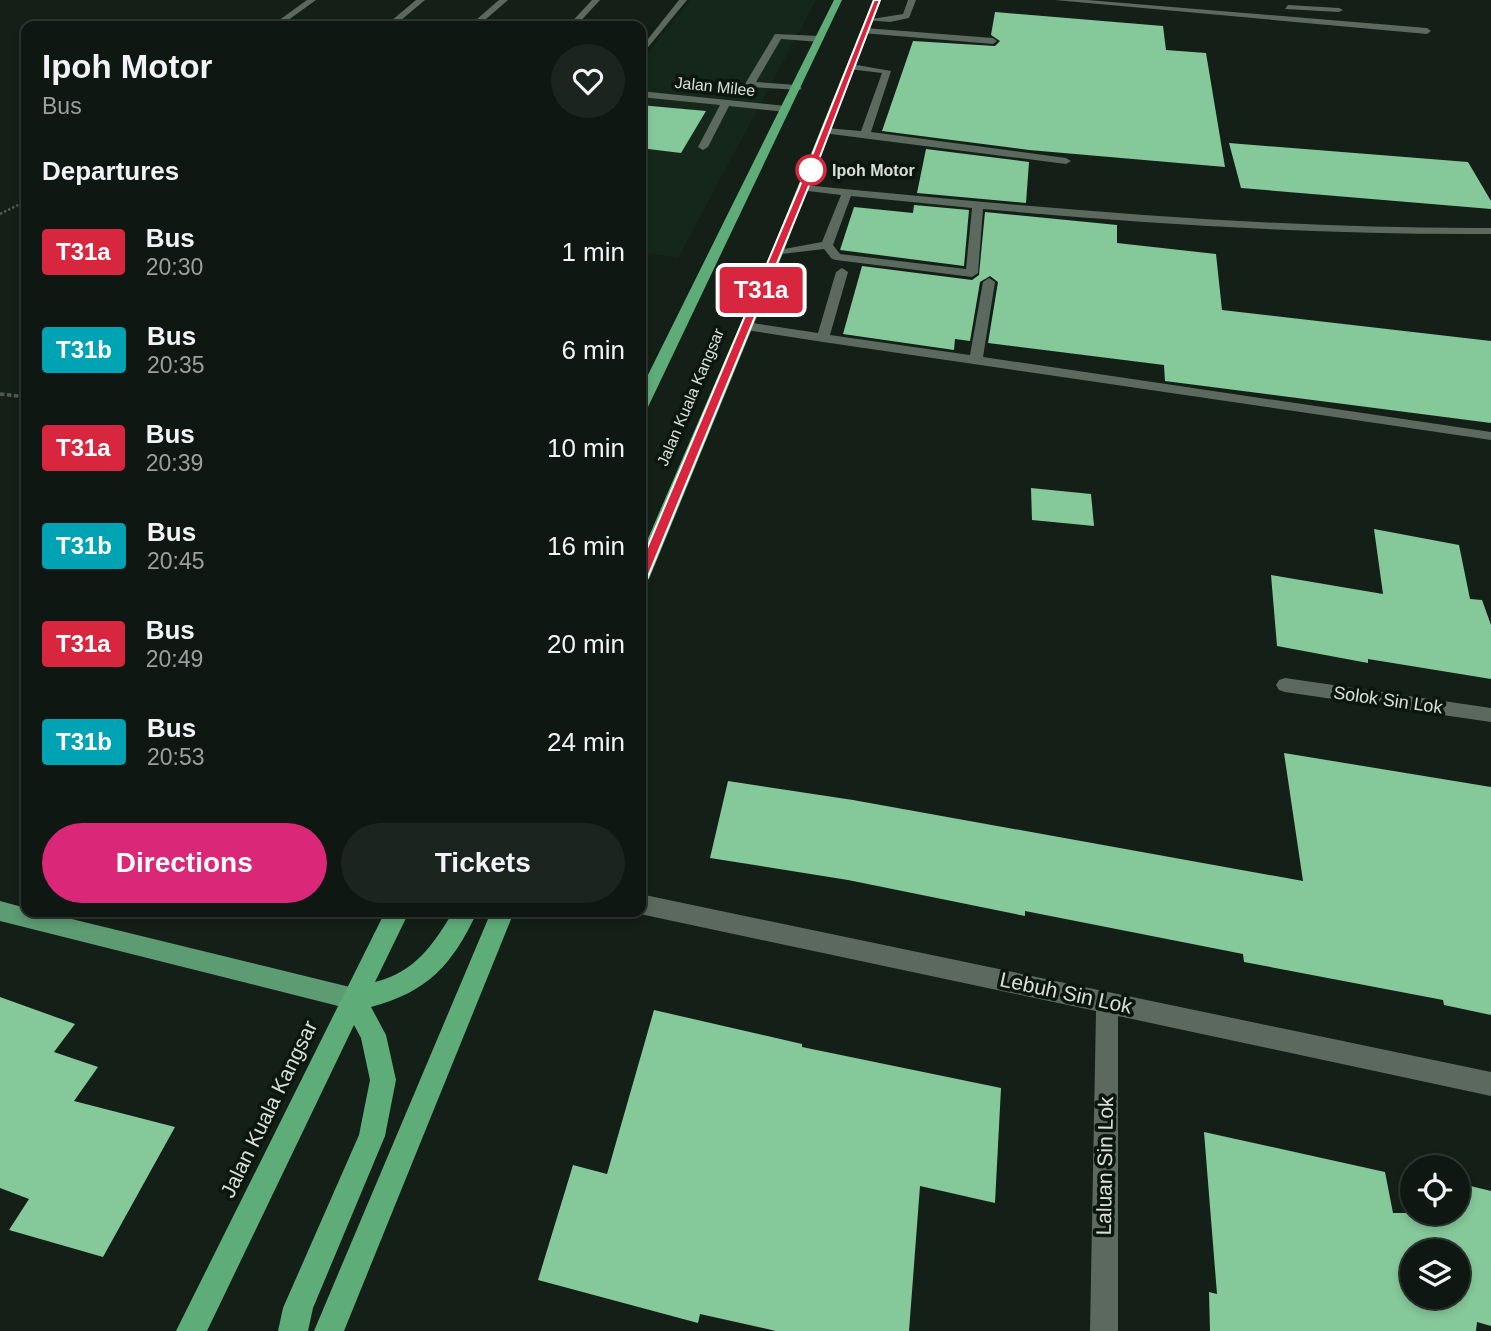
<!DOCTYPE html>
<style>
body{margin:0;font-family:Arial,sans-serif;background:#1c241f;color:#f1f3f6;height:100vh;display:flex;flex-direction:column;font-size:26px;white-space:nowrap}
*{box-sizing:border-box;margin:0}
p{font-size:23px;color:#9b9f9f}
.icon{flex:none;width:38px;height:38px;fill:none;stroke:currentColor;stroke-width:2;stroke-linecap:round;stroke-linejoin:round}
.map{position:relative;flex:1;overflow:hidden}
.details{position:absolute;left:21px;top:21px;width:625px;height:896px;display:flex;flex-direction:column;background:#0e1711;border-radius:14px;box-shadow:0 4px 10px #0003,0 0 0 2px #2e3631}
.details>*{flex:none}
.badge{padding:0 14px;border-radius:5px;font-size:24px;line-height:46px}
.tools{position:absolute;left:1400px;top:1155px;display:grid;gap:14px}
.tools a{display:grid;place-items:center;width:70px;height:70px;border-radius:50%;background:#0e1711;box-shadow:0 4px 10px #0003,0 0 0 2px #2e3631;font-size:35px}
.map>.badge{position:absolute;translate:-50% -50%;box-shadow:0 0 0 4px #fff}
h2{padding:0 21px;font-size:26px;line-height:63px}
.round{display:grid;place-items:center;flex:none;width:74px;height:74px;border-radius:37px;background:#1c241f}
.head{display:flex;align-items:center;justify-content:space-between;height:119px;padding:0 21px}
h1{font-size:33px;font-weight:600;line-height:52px}
.primary-button{display:flex;gap:14px;margin-top:auto;padding:14px 21px}
.primary-button a{flex:1;height:80px;border-radius:42px;background:#db2777;color:#fff;font-size:28px;font-weight:600;line-height:80px;text-align:center}
.primary-button a+a{background:#1c241f;color:#f1f3f6}
ul{padding:0;list-style:none}
li{display:flex;align-items:center;gap:21px;height:98px;padding:0 21px}
li div{flex:1}
li b{display:block;font-size:26px}
li em{font-style:normal}
li .badge{min-width:77px;font-weight:700;text-align:center}
.map>svg:first-child{display:block}
.built{fill:#15271b}
.building{fill:#85c899;fill-rule:evenodd}
.lines{fill:none;stroke-linecap:round;stroke-linejoin:round}
.path-far1{stroke:#515b54;stroke-width:2.5;stroke-dasharray:2.5 2;stroke-linecap:butt}
.path{stroke:#515b54;stroke-width:3.5;stroke-dasharray:4.5 2.5;stroke-linecap:butt}
.service{fill:#5b695f;fill-rule:evenodd}
.minor{fill:#5b695f;fill-rule:evenodd}
.primary{fill:#5d9b72;fill-rule:evenodd}
.trunk{fill:#5eac78;fill-rule:evenodd}
.line{fill:#d7263d;stroke:#fff;stroke-width:2}
.stop-dot{fill:#fff;stroke:#d7263d;stroke-width:3.5}
.labels{text-anchor:middle;stroke-width:7;stroke-linejoin:round;paint-order:stroke}
.far-street-label{font-size:16px;fill:#d9e0da;stroke:#0b160e}
.far-stop-label{font-size:16px;font-weight:bold;fill:#d9e0da;stroke:#0b160e;text-anchor:start}
.street-label{font-size:18px;fill:#d9e0da;stroke:#0b160e}
.near-street-label{font-size:21px;fill:#d9e0da;stroke:#0b160e}
</style>
<div class="map">
<svg width="1491" height="1331" viewBox="0 0 1491 1331">
<rect width="100%" height="100%" fill="#131f17"/>
<!-- built -->
<path class="built" d="M690,0h126l-138,258 -37,-6 -1,-189z"/>
<!-- building -->
<path class="building" d="M995,12l168,14 3,24 40,3 19,114 -196,-17 -147,-19 31,-90 82,5 5,-5 -9,-6z
M640,105l66,6 -25,42 -41,-5z
M1229,143l239,19 23,39v8l-250,-21z
M926,149l103,13 -3,41 -109,-10z
M914,205l55,5 -5,56 -124,-16 14,-43 59,6z
M985,212l132,13v18l99,11 6,56 269,31v82l-326,-42 -1,-16 -176,-22 10,-61 -8,-6 -10,6 -10,59 -15,-2 -1,11 -111,-16 19,-68 110,14 7,-5z
M1031,488l60,6 3,32 -62,-6z
M1374,529l85,16 11,54 12,1 9,25v54l-123,-20v4l-91,-17 -6,-71 112,19z
M1284,753l207,34v228l-47,-10 -1,-5 -199,-38 -1,-8 -218,-43v5l-177,-36 -138,-22 18,-77 125,19 450,81z
M0,997l75,27 -21,28 44,15 -24,34 101,26 -72,130 -94,-27 20,-31 -29,-11z
M654,1010l148,34v3l199,41 -6,115 -75,-17 -11,145h-133l-76,-17 -2,9 -160,-43 35,-115 34,9z
M1204,1132l181,40 8,41h65v-30l33,8v135l-14,-4 -1,9h-266l-1,-39 8,2zM1412,1251h46v46h-46z"/>
<g class="lines">
<!-- path-far1 -->
<path class="path-far1" d="M0,214l26,-13"/>
<!-- path -->
<path class="path" d="M0,394l26,3"/>
<!-- service -->
<path class="service" d="M499,0h9l-30,26h-9z
M679,0h8l-47,57v-8z
M908,0h8l-7,18 -19,4 -25,-2 38,-6z
M1055,0h32l340,28 4,3 -4,3z
M1288,5l51,3 4,2 -4,2 -54,-3z
M865,28l128,10 4,3 -4,3 -131,-11z
M775,34l45,2 4,3 -4,3 -39,-3 -25,43 41,3 5,3 -2,2 -50,-3 -5,-3z
M851,64l40,7 -20,61 195,26 5,3 -5,3 -243,-31 -2,-2 5,-3 35,3 21,-58 -34,-4 -1,-2z
M804,185c229,22 457,44 687,43v6c-170,1 -339,-10 -508,-25l-5,64 -6,4 -136,-17 -4,-1 -8,-10 -51,6v-4l49,-9 19,-47 -41,-5 -1,-2zM851,196l121,12 -6,61 -126,-15 -7,-9z
M842,268l6,4 -18,63 140,20 13,-73 6,-4 6,4 -12,75 508,75v8l-668,-98 -77,-12 -6,-4 6,-4 72,11 18,-61z"/>
<!-- minor -->
<path class="minor" d="M307,0h9l-36,26h-9z
M416,0h9l-31,26h-9z
M592,0h8l-24,26h-8z
M640,91l146,15 5,3 -5,3 -57,-6 -21,41 -5,3 -5,-3 22,-42 -80,-8z
M1285,678l206,30v14l-206,-30 -6,-2 -3,-5 3,-5z
M640,894l851,178v24l-373,-80v315h-28l6,-320 -456,-97 -5,-2h5z"/>
<!-- primary -->
<path class="primary" d="M0,901l26,7v4h17l311,76 8,3 3,8 -3,8 -8,3 -354,-89z"/>
<!-- trunk -->
<path class="trunk" d="M834,0h8l-194,407 -8,5v-21z
M873,0h8l-98,253 -134,326 -9,6v-28l131,-304z
M385,912h24l-34,70c40,-10 58,-37 78,-70h24c-24,52 -49,80 -106,95l15,28 10,45 -11,56 -72,172 -5,23h-30l5,-23 76,-173 11,-55 -9,-42 -7,-13 -147,306h-31z
M491,912h23l-170,419h-30z"/>
</g>
<!-- line -->
<path class="line" d="M874,0h6l-72,188 -161,391 -2,3h-9l-2,-3 165,-391z"/>
<!-- markers -->
<circle class="stop-dot" cx="811" cy="170" r="14"/>
<g class="labels">
<!-- far-street labels -->
<g class="far-street-label">
<text transform="translate(715 86) rotate(6)" y="6">Jalan Milee</text>
<text transform="translate(690 397) rotate(-67)" y="6">Jalan Kuala Kangsar</text>
</g>
<!-- far-stop labels -->
<g class="far-stop-label">
<text x="832" y="176">Ipoh Motor</text>
</g>
<!-- street labels -->
<g class="street-label">
<text transform="translate(1388 700) rotate(8)" y="6">Solok Sin Lok</text>
</g>
<!-- near-street labels -->
<g class="near-street-label">
<text transform="translate(1066 993) rotate(12)" y="7">Lebuh Sin Lok</text>
<text transform="translate(269 1109) rotate(-64)" y="7">Jalan Kuala Kangsar</text>
<text transform="translate(1105 1166) rotate(-89)" y="7">Laluan Sin Lok</text>
</g>
</g>
</svg>
<div class="tools">
<a><svg class="icon" aria-label="locate" viewBox="0 0 24 24"><circle cx="12" cy="12" r="6"/><path d="M12 2v4M12 18v4M2 12h4M18 12h4"/></svg></a>
<a><svg class="icon" aria-label="layers" viewBox="0 0 24 24"><path d="M12 4l9 5-9 5-9-5zM3 14l9 5 9-5"/></svg></a>
</div>
<b class="badge" style="left:761px;top:290px;background:#d7263d;color:#fff">T31a</b>
<section class="details">
<div class="head"><div><h1>Ipoh Motor</h1><p>Bus</p></div><a class="round"><svg class="icon" aria-label="heart" viewBox="0 0 24 24"><path d="M12 20l-8-8c-3-5 5-10 8-4 3-6 11-1 8 4z"/></svg></a></div>
<h2>Departures</h2>
<ul>
<li><span class="badge" style="background:#d7263d;color:#fff">T31a</span><div><b>Bus</b><p>20:30</p></div><em>1 min</em></li>
<li><span class="badge" style="background:#00a3b4;color:#fff">T31b</span><div><b>Bus</b><p>20:35</p></div><em>6 min</em></li>
<li><span class="badge" style="background:#d7263d;color:#fff">T31a</span><div><b>Bus</b><p>20:39</p></div><em>10 min</em></li>
<li><span class="badge" style="background:#00a3b4;color:#fff">T31b</span><div><b>Bus</b><p>20:45</p></div><em>16 min</em></li>
<li><span class="badge" style="background:#d7263d;color:#fff">T31a</span><div><b>Bus</b><p>20:49</p></div><em>20 min</em></li>
<li><span class="badge" style="background:#00a3b4;color:#fff">T31b</span><div><b>Bus</b><p>20:53</p></div><em>24 min</em></li>
</ul>
<div class="primary-button"><a>Directions</a><a>Tickets</a></div>
</section>
</div>
